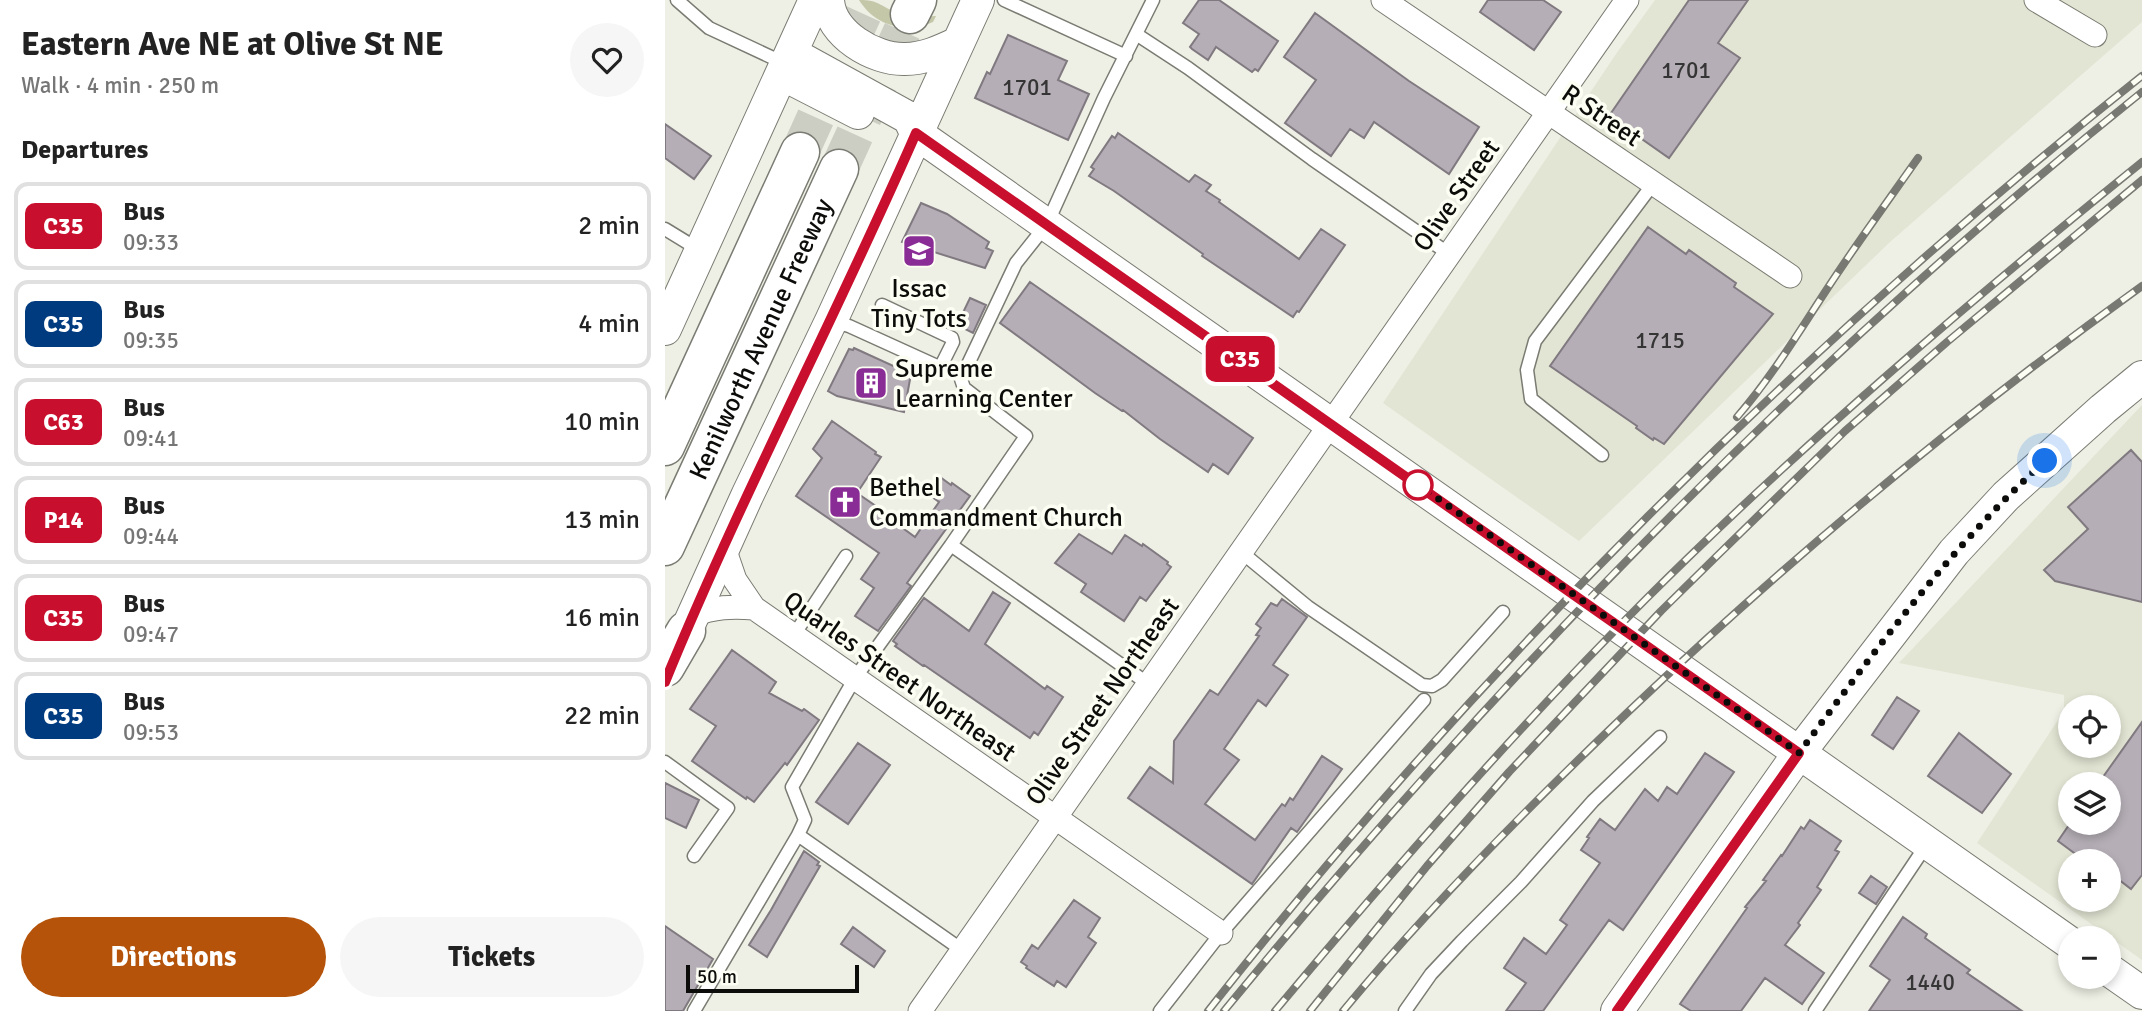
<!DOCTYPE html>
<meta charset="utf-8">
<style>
body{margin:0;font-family:Signika,sans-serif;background:#f6f6f6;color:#222;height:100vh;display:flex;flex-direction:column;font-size:26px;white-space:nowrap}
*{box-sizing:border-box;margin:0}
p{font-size:23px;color:#767676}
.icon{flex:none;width:38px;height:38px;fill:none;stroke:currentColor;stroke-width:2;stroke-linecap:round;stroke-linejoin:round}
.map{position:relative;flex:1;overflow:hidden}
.sheet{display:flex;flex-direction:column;background:#fff;width:665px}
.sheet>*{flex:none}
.badge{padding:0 14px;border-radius:10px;font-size:24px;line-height:46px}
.controls{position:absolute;left:1393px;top:695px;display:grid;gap:14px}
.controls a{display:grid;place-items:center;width:63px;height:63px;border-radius:50%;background:#fff;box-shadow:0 4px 10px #0003;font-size:35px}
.scale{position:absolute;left:21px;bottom:18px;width:173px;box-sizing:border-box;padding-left:7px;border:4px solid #0c0d0a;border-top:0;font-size:19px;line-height:24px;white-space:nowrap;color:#0c0d0a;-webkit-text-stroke:5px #fcfdf3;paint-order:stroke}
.you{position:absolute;width:35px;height:35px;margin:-18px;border:5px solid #fff;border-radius:50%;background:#1a73e8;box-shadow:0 0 0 10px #1a73e833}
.map>.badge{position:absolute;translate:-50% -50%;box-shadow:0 0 0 4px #fff}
h2{padding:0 21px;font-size:26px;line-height:63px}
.round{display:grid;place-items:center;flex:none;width:74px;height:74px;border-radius:37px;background:#f6f6f6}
.headline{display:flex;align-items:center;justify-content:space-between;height:119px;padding:0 21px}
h1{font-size:33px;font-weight:700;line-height:52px}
.button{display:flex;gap:14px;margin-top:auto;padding:14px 21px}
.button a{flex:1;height:80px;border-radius:42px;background:#b45309;color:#fff;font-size:28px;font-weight:700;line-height:80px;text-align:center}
.button a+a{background:#f6f6f6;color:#222}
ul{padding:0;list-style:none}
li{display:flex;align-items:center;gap:21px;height:88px;margin:0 14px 10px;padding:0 7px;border:4px solid #e0e0e0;border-radius:14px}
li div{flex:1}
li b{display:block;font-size:26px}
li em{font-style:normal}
li .badge{min-width:77px;font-weight:700;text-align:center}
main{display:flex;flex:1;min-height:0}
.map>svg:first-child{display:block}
.built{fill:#e2e5d3;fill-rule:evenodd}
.green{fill:#c4c7a8}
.building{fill:#b5aeb6;stroke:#807980;stroke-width:2}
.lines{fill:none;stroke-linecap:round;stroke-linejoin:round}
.highway-tunnel{stroke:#cccec4;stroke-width:38;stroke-dasharray:38 19;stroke-linecap:butt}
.lane-casing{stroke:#7a7b72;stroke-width:15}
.street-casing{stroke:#7a7b72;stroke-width:25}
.secondary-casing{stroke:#7a7b72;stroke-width:34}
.highway-casing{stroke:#7a7b72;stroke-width:41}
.lane{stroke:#fff;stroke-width:12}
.street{stroke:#fff;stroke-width:23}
.secondary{stroke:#fff;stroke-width:32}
.highway{stroke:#fff;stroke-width:38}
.rail-casing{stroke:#777972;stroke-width:8}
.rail{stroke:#fcfdf3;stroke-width:5;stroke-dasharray:16;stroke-linecap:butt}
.line-casing{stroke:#fff;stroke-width:16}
.line{stroke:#c8102e;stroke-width:10}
.walk{stroke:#0c0d0a;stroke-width:7;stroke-dasharray:0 12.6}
.stop-dot{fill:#fff;stroke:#c8102e;stroke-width:3.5}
.labels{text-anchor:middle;stroke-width:7;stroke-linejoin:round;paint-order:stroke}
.number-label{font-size:23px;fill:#363535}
.street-label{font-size:26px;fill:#0c0d0a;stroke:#fcfdf3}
.poi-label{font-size:26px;fill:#0c0d0a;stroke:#fcfdf3;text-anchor:start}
</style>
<main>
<section class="sheet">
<div class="headline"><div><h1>Eastern Ave NE at Olive St NE</h1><p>Walk · 4 min · 250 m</p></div><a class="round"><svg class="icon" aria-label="heart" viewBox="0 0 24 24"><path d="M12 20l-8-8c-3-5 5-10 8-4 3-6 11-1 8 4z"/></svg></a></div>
<h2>Departures</h2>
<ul>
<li><span class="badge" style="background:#c8102e;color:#fff">C35</span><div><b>Bus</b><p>09:33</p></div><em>2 min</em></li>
<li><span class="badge" style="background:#003b80;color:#fff">C35</span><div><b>Bus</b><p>09:35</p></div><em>4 min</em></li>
<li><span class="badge" style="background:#c8102e;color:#fff">C63</span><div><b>Bus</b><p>09:41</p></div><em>10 min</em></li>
<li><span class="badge" style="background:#c8102e;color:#fff">P14</span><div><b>Bus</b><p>09:44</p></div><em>13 min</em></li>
<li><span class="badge" style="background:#c8102e;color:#fff">C35</span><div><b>Bus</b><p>09:47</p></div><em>16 min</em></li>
<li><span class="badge" style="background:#003b80;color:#fff">C35</span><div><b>Bus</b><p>09:53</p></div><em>22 min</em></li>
</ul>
<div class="button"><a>Directions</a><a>Tickets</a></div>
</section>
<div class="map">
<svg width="1477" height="1011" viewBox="0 0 1477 1011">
<rect width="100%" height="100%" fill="#eef0e5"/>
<!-- built -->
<path class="built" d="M990,0h487v22l-252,220 -311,299 -196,-138 233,-349z
M1477,405v555l-165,-117 87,-132v-16l-165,-32zM1405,707h39v39h-39zM1405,784h39v38h-39zM1405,861h39v39h-39z"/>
<!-- green -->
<path class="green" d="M194,0c21,0 20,6 37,12 13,4 27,5 40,4l-3,6c-27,12 -58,4 -74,-22z"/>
<!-- building -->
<path class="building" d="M534,0h20l59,41 -20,30 -3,-2 -3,3 -36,-25 -8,13 -16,-11 -2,-2 9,-13 -16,-11z
M823,0h55l18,12 -27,38 -54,-38z
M1024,0h59l-30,43 22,15 -71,100 -60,-42z
M650,13l94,68 70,46 -30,47 -75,-52 -10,16 -14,-9 -19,27 -46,-33 31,-43 -32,-23z
M343,35l59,26 -9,19 31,14 -21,46 -93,-42 12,-26 3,2z
M0,124l46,32 -17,23 -29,-21z
M453,133l71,49 6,-7 16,10 -5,6 14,9 -1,2 80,57 22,-30 24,16 -46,67 -2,-1 -4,6 -91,-61 1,-2 -89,-63 -25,-15 5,-7 -3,-2 21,-31 3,2z
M256,203l26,11 42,28 -3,6 7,3 -8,17 -83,-26z
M983,227l38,27 3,-4 47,33 -2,4 39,27 -109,130 -10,-6 -1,2 -17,-12 1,-2 -87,-60z
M365,282l223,156 -25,36 -15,-10 -5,8 -48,-33 -37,-29 -1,1 -27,-18 -95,-70z
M305,298l16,7 -13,28 -16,-8z
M189,348l57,26 -7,38 -67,-16 -9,-5 21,-42 4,1z
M167,421l44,31 -1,2 6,3 -24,36 29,20 -1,2 30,22 24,-35 -11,-8 12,-17 11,8 1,-2 18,13 -63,87 4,3 -33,45 -23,-15 19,-28 -13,-9 18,-26 -83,-57 26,-38 -9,-9z
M1466,450l11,12v140l-87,-21 -11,-11 44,-41 -20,-22z
M414,534l33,20 13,-19 17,11 1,-2 25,18 -1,2 4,3 -25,34 -6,-4 -16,24 -43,-29 5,-8 -31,-21z
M328,592l17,11 -25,41 60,45 2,-3 16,11 -25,38 -4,-3 -4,6 -106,-73 -1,1 -28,-20 2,-2 -4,-3 31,-43 45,33z
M617,599l25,18 -34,48 15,10 -22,31 -8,-6 -34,49 15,11 -34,44 50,36 27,-36 3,2 5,-8 3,2 29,-44 20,13 -45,63 -6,-4 -39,56 -124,-86 22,-31 23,16 1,-42 36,-51 8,5 41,-59 -3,-1 5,-7 -5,-4 15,-21 6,3z
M67,650l44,32 -7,11 33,18 2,-2 15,11 -32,45 -2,-2 -31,39 -7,-5 -1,2 -54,-38 24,-35 -26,-17z
M1232,697l22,14 -26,38 -21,-14z
M1477,722v153l-11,14 -22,-17v-11h-24l-27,-20 13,-19h38v-38h-11z
M1294,733l52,41 -29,39 -54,-37z
M193,743l32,22 -42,59 -32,-22z
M1040,753l29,19 -111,158 -14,-10 -66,91h-37l20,-28 -22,-15 20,-30 22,16 21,-29 -7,-5 40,-57 -19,-13 8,-12 -2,-1 13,-18 15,11 30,-41 13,12 9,-14 10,7z
M0,783l34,17 -13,28 -21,-10z
M1145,820l31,21 -6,9 4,2 -22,35 4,3 -23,33 2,2 -15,20 39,28 -22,31 -37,-26 -24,33h-50l-11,-7 67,-96 -2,-1 21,-26 -3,-1 18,-25 1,1 19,-29 3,2z
M139,851l15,11 -2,3 3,1 -53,91 -18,-12 22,-35z
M1206,876l16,11 -11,17 -17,-11z
M409,900l26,18 -12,19 8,6 -30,44 -9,-6 -3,5 -28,-18 1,-2 -6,-4 11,-17 6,4z
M1238,917l24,17 -2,4 45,32 -3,3 55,38h-153l21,-31 -20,-14z
M0,926l48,33 -30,52h-18z
M188,927l32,24 -11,16 -33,-23z"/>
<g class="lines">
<!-- highway-tunnel -->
<path class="highway-tunnel" d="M135,152l69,-152
M174,169l71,-155"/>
<defs>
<path id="lane" d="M12,0l32,28 77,36
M339,0l122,56
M471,34l52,34 124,91 137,95
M0,229l36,22
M166,321l18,5 88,40 5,-2 11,-22 -1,-4 -70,-33
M937,455l-71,-56 -4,-29 8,-29 118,-157
M286,545l-96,133 -63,109 13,33 -7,15 164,115
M575,551l68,56 114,78 10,1 10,-6 61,-68
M129,635l52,-79
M482,683l-196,-138 75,-109 -62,-48 -3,-9 55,-116 31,-39 57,-126 49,-98
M0,762l63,46 -34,48
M29,1011l104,-176
M495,1011l61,-78 203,-233
M740,1011l26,-37 31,-33 59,-59 72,-81 67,-64
M1150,1011l112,-167"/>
<path id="street" d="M718,0l407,276
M1371,0l59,35
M59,548l11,32 19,28 467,325
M28,615c21,-8 39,-9 61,-7
M255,1011l707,-1011"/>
<path id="secondary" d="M163,0c2,34 46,60 77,59 19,0 36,-8 53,-16
M126,53l118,65 7,15 1154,810
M117,74l76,39
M0,329l150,-329
M12,651l70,-155 84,-175 147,-321
M1444,970l33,23
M952,1011l182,-258 155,-201 52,-56 97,-87 39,-32"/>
<g id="highway">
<path d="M245,14l7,-14"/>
<path d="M0,446l135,-294"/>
<path id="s1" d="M0,546l174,-377"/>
<path d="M0,667l21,-36"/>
</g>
</defs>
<!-- lane casing -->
<use href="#lane" class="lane-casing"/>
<!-- street casing -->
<use href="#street" class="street-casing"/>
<!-- secondary casing -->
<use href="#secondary" class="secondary-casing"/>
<!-- highway casing -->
<use href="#highway" class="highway-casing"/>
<!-- lane -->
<use href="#lane" class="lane"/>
<!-- street -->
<use href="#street" class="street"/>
<!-- secondary -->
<use href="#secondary" class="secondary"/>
<!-- highway -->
<use href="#highway" class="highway"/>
<defs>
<path id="rail" d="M1072,417c40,-46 70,-99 104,-149 25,-37 51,-73 77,-110
M543,1011c271,-345 591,-663 934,-935
M559,1011c276,-336 578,-647 918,-919
M610,1011c119,-142 241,-282 372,-413 156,-155 324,-298 495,-436
M645,1011l117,-145 82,-94 152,-161 60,-59 124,-121 102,-89 195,-162
M678,1011c88,-106 185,-204 285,-299 161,-153 333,-296 514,-426"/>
</defs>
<!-- rail casing -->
<use href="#rail" class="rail-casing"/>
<!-- rail -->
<use href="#rail" class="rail"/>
</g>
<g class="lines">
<defs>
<path id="line" d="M0,682c76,-186 171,-365 251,-549l883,620 -182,258"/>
</defs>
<!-- line casing -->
<use href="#line" class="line-casing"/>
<!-- line -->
<use href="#line" class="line"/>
<!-- walk -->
<path class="walk" d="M753,485l-5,-4 386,272c76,-102 151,-206 246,-292"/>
</g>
<!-- icons -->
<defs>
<symbol id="school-square" viewBox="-11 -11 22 22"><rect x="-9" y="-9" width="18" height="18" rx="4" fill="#8a2c96" stroke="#fcfdf3"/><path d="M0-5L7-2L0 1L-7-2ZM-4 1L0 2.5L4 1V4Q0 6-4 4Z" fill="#fff"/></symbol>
<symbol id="building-square" viewBox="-11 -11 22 22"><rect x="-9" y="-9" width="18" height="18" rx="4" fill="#8a2c96" stroke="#fcfdf3"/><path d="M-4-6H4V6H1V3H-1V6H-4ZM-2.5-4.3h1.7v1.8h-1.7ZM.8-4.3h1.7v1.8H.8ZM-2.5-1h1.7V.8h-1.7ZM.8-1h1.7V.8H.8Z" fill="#fff"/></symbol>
<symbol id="church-square" viewBox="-11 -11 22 22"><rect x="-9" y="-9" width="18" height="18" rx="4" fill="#8a2c96" stroke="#fcfdf3"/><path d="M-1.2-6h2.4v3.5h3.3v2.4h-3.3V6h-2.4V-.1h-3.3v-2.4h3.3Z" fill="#fff"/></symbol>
</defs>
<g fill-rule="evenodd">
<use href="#school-square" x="235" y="232" width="38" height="38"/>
<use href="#building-square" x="187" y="364" width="38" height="38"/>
<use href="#church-square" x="161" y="483" width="38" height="38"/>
</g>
<!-- markers -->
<circle class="stop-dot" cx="753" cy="485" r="14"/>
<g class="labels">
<!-- number labels -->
<g class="number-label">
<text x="1021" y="78">1701</text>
<text x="362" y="95">1701</text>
<text x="995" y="348">1715</text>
<text x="1265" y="990">1440</text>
</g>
<!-- street labels -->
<g class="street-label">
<text transform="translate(937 115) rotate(34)" y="9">R Street</text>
<text transform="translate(791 195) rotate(-55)" y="9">Olive Street</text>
<text dy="9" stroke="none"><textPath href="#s1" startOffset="228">Kenilworth Avenue Freeway</textPath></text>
<text transform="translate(235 676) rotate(35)" y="9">Quarles Street Northeast</text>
<text transform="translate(437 701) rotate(-55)" y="9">Olive Street Northeast</text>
</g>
<!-- poi labels -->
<g class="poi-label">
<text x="254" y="297" text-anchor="middle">Issac<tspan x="254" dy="30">Tiny Tots</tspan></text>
<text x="230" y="377">Supreme<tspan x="230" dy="30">Learning Center</tspan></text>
<text x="204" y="496">Bethel<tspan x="204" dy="30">Commandment Church</tspan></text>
</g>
</g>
</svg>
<div class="controls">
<a><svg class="icon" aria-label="locate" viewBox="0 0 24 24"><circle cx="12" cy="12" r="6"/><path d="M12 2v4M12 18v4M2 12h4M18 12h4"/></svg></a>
<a><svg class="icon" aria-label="layers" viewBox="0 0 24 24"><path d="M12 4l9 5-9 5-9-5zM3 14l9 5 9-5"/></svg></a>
<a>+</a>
<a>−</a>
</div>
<div class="scale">50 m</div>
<div class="you" style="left:1380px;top:461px"></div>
<b class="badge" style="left:575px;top:359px;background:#c8102e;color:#fff">C35</b>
</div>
</main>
